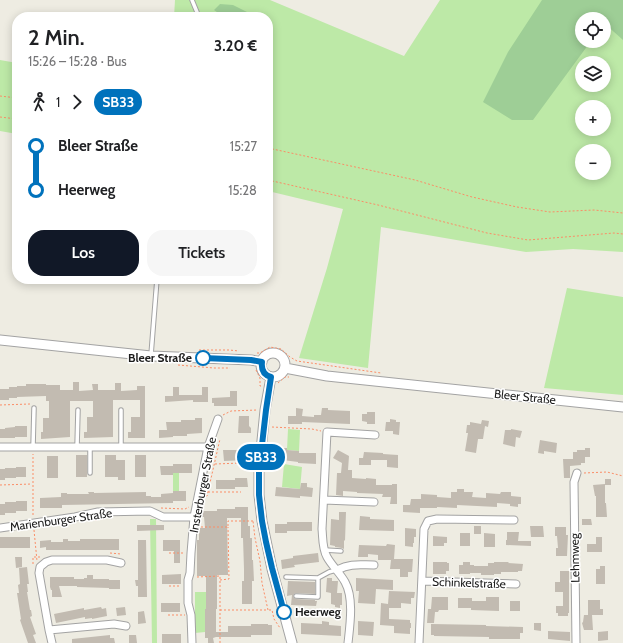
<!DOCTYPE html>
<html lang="de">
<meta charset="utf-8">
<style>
body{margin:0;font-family:Cabin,sans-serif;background:#f6f6f6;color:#202124;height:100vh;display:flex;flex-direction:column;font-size:15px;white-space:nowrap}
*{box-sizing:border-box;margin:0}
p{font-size:13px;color:#757577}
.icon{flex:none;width:22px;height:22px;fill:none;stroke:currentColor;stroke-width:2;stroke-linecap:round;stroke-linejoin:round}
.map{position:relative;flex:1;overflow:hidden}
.panel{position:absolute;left:12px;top:12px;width:261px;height:272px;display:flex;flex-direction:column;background:#fff;border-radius:16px;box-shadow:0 2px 10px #0003}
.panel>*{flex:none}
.badge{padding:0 8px;border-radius:13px;font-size:14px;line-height:26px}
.controls{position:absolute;left:575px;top:12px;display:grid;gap:8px}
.controls a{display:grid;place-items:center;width:36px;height:36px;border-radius:50%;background:#fff;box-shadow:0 2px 10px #0003;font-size:20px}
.map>.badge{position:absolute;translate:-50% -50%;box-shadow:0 0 0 2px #fff}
.legs{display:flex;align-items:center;gap:6px;height:44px;padding:0 16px;font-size:13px}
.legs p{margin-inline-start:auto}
.head{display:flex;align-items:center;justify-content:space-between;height:68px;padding:0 16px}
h1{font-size:22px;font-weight:600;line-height:30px}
.cta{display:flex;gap:8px;margin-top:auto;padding:8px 16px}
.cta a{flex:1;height:46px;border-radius:16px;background:#111827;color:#fff;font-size:16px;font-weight:600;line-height:46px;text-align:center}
.cta a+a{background:#f6f6f6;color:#202124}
ul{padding:0 16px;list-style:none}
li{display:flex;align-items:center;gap:14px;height:44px;font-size:15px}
li i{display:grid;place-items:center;width:6px;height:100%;margin:0 5px;background:currentColor}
li i::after{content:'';width:10px;height:10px;margin:-5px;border:3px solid;border-radius:50%;background:#fff}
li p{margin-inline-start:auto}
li:first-child i{background:linear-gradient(#0000 50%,currentColor 0)}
li:last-child i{background:linear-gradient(currentColor 50%,#0000 0)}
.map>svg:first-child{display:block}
.grass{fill:#bde9a7;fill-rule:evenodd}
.forest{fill:#9ece96}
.building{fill:#c2bbb1}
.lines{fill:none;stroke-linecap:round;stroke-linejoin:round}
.service-casing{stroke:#a3a3a3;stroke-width:5.5}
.minor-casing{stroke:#a3a3a3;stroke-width:9}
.tertiary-casing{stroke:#a3a3a3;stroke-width:11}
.path{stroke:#fb8d66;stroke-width:1;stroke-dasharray:2 2;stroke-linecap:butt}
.service{stroke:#fff;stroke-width:3.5}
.minor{stroke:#fff;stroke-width:7}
.tertiary{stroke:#fff;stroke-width:9}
.line-1-casing{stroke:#fff;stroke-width:9}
.line-1{stroke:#0072bc;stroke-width:6}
.stop-1-dot{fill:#fff;stroke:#0072bc;stroke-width:2}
.labels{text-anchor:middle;stroke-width:3;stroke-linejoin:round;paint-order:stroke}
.stop-label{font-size:12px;font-weight:bold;fill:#1c1c1c;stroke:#fff;text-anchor:end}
.street-label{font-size:12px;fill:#1c1c1c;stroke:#fff}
</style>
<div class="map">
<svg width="623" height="643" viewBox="0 0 623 643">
<rect width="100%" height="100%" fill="#eeece2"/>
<!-- grass -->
<path class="grass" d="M175,0h95l134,56 36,-56h183v252l-50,-3 -47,3 -145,-25 -13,141 -69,-10 28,-90 16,-59 -75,-18v-174h-94zM582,19h22v22h-22zM582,63h22v22h-22zM582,107h22v22h-22zM582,151h22v22h-22z
M0,60l17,3v71l-17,-3z
M567,288l56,9v98l-79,-7z
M288,429l12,1 -1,21 -12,-1z
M284,464l18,3 -2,22 -18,-2z
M173,473h6v18h-6z
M150,519h6l1,124h-5z
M195,592h11v17l-1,1v22l-10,1z"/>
<!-- forest -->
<path class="forest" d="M542,0h81v40l-19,-17v-4h-22v22h9l-58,79h-21l-29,-18 25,-50z
M220,4l13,1 24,12h-33l-10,-7z"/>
<!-- building -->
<path class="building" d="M73,382h6v9l14,-1 -1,-6h6v6h17v-7h6v8l16,-1v-4h8v52h-17v-6h3v-15h9v-17h-27v37l-29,1v-6h3v-15h6v-16h-23v36l-29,2v-7h2v-14h6v-17h-3v-5l-29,1v1h-8v2h-9v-11h9v-2h8v-1h9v-2h20v1h14v5h13z
M173,387h6v8h23v-8h6v15h-15v-2l-28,2v-6h8z
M230,391h7v15h-23v-3h-2v-5l18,-1z
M296,408l7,1 -1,7 12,1v-2h7l1,-7h6v2l22,1v13l-48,-2v2h-14v-8h8z
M367,412h8v12h-8v-2l-5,-1v-7h5z
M239,416h10v10l2,2v5h-13z
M195,418h7v15l-15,1v2h-14v1l-14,1v-8h8l-1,-8h15v-2h14z
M390,419l6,1v2h4l-1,13 -6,-1v-3h-8l1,-9h4z
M482,420l7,1 -1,6 -3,-1 -2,13h-5l-2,14 -11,-2 3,-18h-2l1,-8h3v-3l11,2z
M15,426h12v11h-12v1h-15v-9h5v-1l10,-1z
M511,429l11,2 -2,7 -4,-1 -1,10 -12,-3 2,-14h6z
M540,440l17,3 -1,10 -12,-2v3l-6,-1z
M276,448h11v2l12,1v2h17v11l-18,-1v-1l-23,-3z
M585,448h5v9h-5v6h-4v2l-11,1v12h-6l-1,-19h10v-7h4v-2h8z
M223,450h24v10l-23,1z
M338,450l11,6 -1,14h4v8l14,1v-1l10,1v6h16v-1h5v20h-7l1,-7h-9l1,-3 -26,-1v-1l-14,-1v5l-7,-1 1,-22h4l1,-10 -9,-5z
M364,452l19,1v1l15,1v13l-11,-1v-7h-16v5h-12v-7h4z
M76,455h11v22h-11z
M105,455h11v5h9v20h-7v-3h-13z
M135,455h11v22h-11z
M47,456h11v22h-11z
M173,464h19v9h-19v2h-12l-1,-9h13z
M16,467h10v10h-10v1h-11v2h-5v-11h5v-1h11z
M235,478h12l1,9h-13v2h-19v-9h19z
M605,479h6v6h-6v18h1l1,14h-11v-21h-1l-2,-11 12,-1z
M301,483h6v4l6,1 -1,9 -12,-1v2l-25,-2 1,-9 24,2z
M457,489h7v3h9l-1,5 14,1v-5l14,1 1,-2h10v4l10,1v7h-3v3l-8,-1v-2l-13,-1v4l-40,-2v3l-20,-1v1h-17v5l-17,-1v-7h7l1,-6h10v-5l16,1v2l14,1v-6h6z
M173,491h13v10h-13v2l-111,2v3h-22v-10l21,-1v-4h6v1h22l-1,-2h6v1l52,-1v4h5v1h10v-3l12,-1z
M16,501h11v10h-11v2h-11v2h-5v-11h5v-2h11z
M235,507h13v19h2v12h2v22h1l1,21h-2v23h-10v-23h2v-12l-1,-31h-2v-20h-14l1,57h-11v34h-1v23h12v-6h23v-2h17v1h4v10h-21v2h-35l-3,1 1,5h-6v-5h-3v-29h1v-33h-9v-36h2v-12h6l-1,-11h-3v-6h16v-2h18z
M339,512h7l-1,29 -1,-1v9l-2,-1 -7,-1v-1l-5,-1 1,-26 8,1z
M360,516l10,1v2l24,1v11l-35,-1z
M582,519h9l1,6h-10z
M287,522h25v9h-25v2h-12v-9h12z
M137,525h27v5l-27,1z
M474,526h7v8h-7z
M530,526h13l1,11h-13z
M555,527h11v8h2l-1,21h-11v-8h2l-1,-12h-2z
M405,528l11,1v8h-2v6h-1v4l-8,-1z
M507,532h12l-1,9h13v5l-25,-1v-5h1z
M460,533h10v13h-10z
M484,533l11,1v13h-11z
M433,536l14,1v6h-3v3h-11z
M0,537h30v11h-30z
M596,537h6v15h-15v-8h9z
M63,539h5v2h12v-2h39v11h-73v-3l-6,1v-7l11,-1v2h12z
M138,540h8l1,57h-9v-11h-2l-1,-6h3z
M163,540h17v23h-6v-12h-11z
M387,544l8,1 -1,14h19l-1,13h-4v5h-8v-8h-10l1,-9h-13v-5l-10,-1v3h-10l1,-12 27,1z
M318,553l1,9 -25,3 1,2 -13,2 -1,-9 12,-2v-2z
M15,557h7v10l-6,1z
M433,562h14v1h2v8h-3v3h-13z
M463,562h7v3h4v1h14v-3h6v-1h15l-1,1 15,1 -1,7h-4v1h-17v2h-7v1h-13v-2h-11v1h-11v-9h4z
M600,566h5v18h-9v-15h4z
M27,567l2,17h-2l1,8h-1l3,18h1l1,6 -2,1 6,17 -3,1 3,8h-8l-8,-23 1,-1 -4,-26h2l-1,-8 2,-1 -1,-16z
M560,571h9v42h-1v3h-10v-3h-2v-7h7v-14h-8v-10h5z
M181,574v10h-19v-9z
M87,575h6v4h16v1h11v9h-11v-1l-32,-1v-1h-18l3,11h-10v-7h-1l-1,-3v-10h24v2h10v-1h3z
M327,578h5v3h6l-1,12h5v12h-2v3l-5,-1v-2l-4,-1v-11l-5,-1z
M356,578l37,2v10l-17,-1 -1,15 -17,-1 1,-12h-3z
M288,581l27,1v12l-19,-1 -2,1 -1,2 1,2 2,1 19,1v1h2l-1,5 -25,-1 1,-10 -5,1z
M389,591l26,1 -1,6h-3v6l-10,-1v5h-12v11l21,1v3h1v5h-1v6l-16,-1v-7l-14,-1 1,-22 7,1z
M432,597h16v13h-9l-1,2h-3l-1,11h-7l1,-14h3z
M486,597h13v14l-28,-1v-2h-13v-10h14v3h14z
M588,600h12v9h3v6h-15z
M510,601h10v10h-10z
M161,603h19v9h-19z
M101,607l1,2 4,-1 1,8 -15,3v-1l-7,1v-2l-29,6 -2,-9 30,-6v2z
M125,607l1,8 -9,1 -1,-8z
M144,611l2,12 -8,1v-12z
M584,615h8l1,15h-9l-2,-7 1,-1z
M322,621l7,1v3l12,1v10l-40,-2v-11l21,1z
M358,621l16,1 -1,14 -15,-1z
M534,623h7v8l-7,-1z
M431,624l55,1v1l37,1v6h-3v6h-31v-2l-55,-1v-1h-3z
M548,631l22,1v9l-22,-2z
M608,631v9l-10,1v-9z
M162,634h19v9h-19z
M110,635v3h4l1,5h-43v-4z
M129,635h7l1,8h-8z"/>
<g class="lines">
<defs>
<path id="service" d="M192,0l7,17
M151,355l6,-76
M121,410v37
M33,447l1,-39
M77,447l1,-37
M90,447v26
M325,550l16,1
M286,577l32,1 11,-6 7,-2
M296,596l22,1v-19"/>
<path id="minor" d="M0,447h208
M324,500l50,2
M0,528l75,-11 23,-5 52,-1 13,6h31
M337,570c14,-7 22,-5 37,-5
M422,581l94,3
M49,630l65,-6 12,2
M52,643l-3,-13 -10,-57 1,-6 6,-5 6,-2h55l14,3
M192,643l-1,-28 -3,-12v-23l2,-7 1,-20 3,-36 14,-70 10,-28
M348,643c2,-18 6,-45 -3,-61 -5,-9 -13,-16 -18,-25 -5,-9 -4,-19 -5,-28l5,-97 48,3
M419,643l5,-114 4,-8 9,-2 77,1
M576,643l-2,-161 3,-9"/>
<path id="tertiary" d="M0,340l151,16 100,4 11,2
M261 365a12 12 0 1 1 24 0a12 12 0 1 1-24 0Z
M285,368l42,8 296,31
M271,377l-6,33 -6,61v24l3,26 10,48 20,74"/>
</defs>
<!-- service casing -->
<use href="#service" class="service-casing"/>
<!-- minor casing -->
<use href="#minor" class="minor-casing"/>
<!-- tertiary casing -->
<use href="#tertiary" class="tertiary-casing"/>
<!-- path -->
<path class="path" d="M0,96l17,2
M0,117l17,2
M268,148l147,32 57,17 45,10 33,5 44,-2 29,3
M268,180l110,25 109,28 41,7 86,-7 9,1
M199,350h30l10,1
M257,353h3l10,-6 11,2 9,8 7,4 84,12
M178,365l36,3h16
M256,370l4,8v8h2
M278,383l7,-6h4
M0,405l30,-1
M223,415l8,-4 26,-1
M272,427l40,2 9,2
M215,464l26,-1
M584,473l23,-1 16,4
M0,485l32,-1
M208,492h33
M206,496h1l13,-57
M161,508l24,1 4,-2
M33,515v-61
M95,520l9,-1
M201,527h27v-6h25
M34,530l3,31
M110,553l11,1
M169,553h15
M33,564v-7h7
M197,577l23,-1v67
M220,580l9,-1 -1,-52
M169,586h12
M220,610h48l-6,-27 -2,-22 -5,-23 -2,-17
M269,610h3l2,9 6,9
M168,615h17"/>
<!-- service -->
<use href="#service" class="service"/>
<!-- minor -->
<use href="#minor" class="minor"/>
<!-- tertiary -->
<use href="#tertiary" class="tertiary"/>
</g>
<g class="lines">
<defs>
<path id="line-1" d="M203,358l48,2 11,2c-1,8 2,13 9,15l-5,33 -7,61v24l3,26 4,21 6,26 12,44"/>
</defs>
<!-- line-1 casing -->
<use href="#line-1" class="line-1-casing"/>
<!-- line-1 -->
<use href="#line-1" class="line-1"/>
</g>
<!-- markers -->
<g class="stop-1-dot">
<circle cx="203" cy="358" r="7"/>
<circle cx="284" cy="612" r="7"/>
</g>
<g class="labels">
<!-- stop labels -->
<g class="stop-label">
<text x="192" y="362">Bleer Straße</text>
<text x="295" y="616" text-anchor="start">Heerweg</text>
</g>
<!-- street labels -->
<g class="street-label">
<text transform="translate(525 397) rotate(6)" y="4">Bleer Straße</text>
<text transform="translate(203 485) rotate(-79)" y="4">Insterburger Straße</text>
<text transform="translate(61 520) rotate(-8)" y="4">Marienburger Straße</text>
<text transform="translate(575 558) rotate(-91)" y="4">Lehmweg</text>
<text transform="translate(469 583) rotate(2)" y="4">Schinkelstraße</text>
</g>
</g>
</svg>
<div class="controls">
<a><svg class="icon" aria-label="locate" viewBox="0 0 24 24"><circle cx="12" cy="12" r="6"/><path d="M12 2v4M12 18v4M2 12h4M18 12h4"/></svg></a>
<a><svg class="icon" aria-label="layers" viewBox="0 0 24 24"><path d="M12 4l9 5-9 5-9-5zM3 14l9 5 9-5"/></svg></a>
<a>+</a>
<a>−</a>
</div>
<b class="badge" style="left:261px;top:457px;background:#0072bc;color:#fff">SB33</b>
<section class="panel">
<div class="head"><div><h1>2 Min.</h1><p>15:26 – 15:28 · Bus</p></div><b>3.20 €</b></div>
<div class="legs"><svg class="icon" aria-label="walk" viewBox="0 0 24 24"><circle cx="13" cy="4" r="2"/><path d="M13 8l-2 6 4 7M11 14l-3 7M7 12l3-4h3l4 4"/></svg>1<svg class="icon" aria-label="forward" viewBox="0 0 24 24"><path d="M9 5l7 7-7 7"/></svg><b class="badge" style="background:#0072bc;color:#fff">SB33</b></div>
<ul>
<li><i style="color:#0072bc"></i><b>Bleer Straße</b><p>15:27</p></li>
<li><i style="color:#0072bc"></i><b>Heerweg</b><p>15:28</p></li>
</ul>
<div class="cta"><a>Los</a><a>Tickets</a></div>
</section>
</div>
